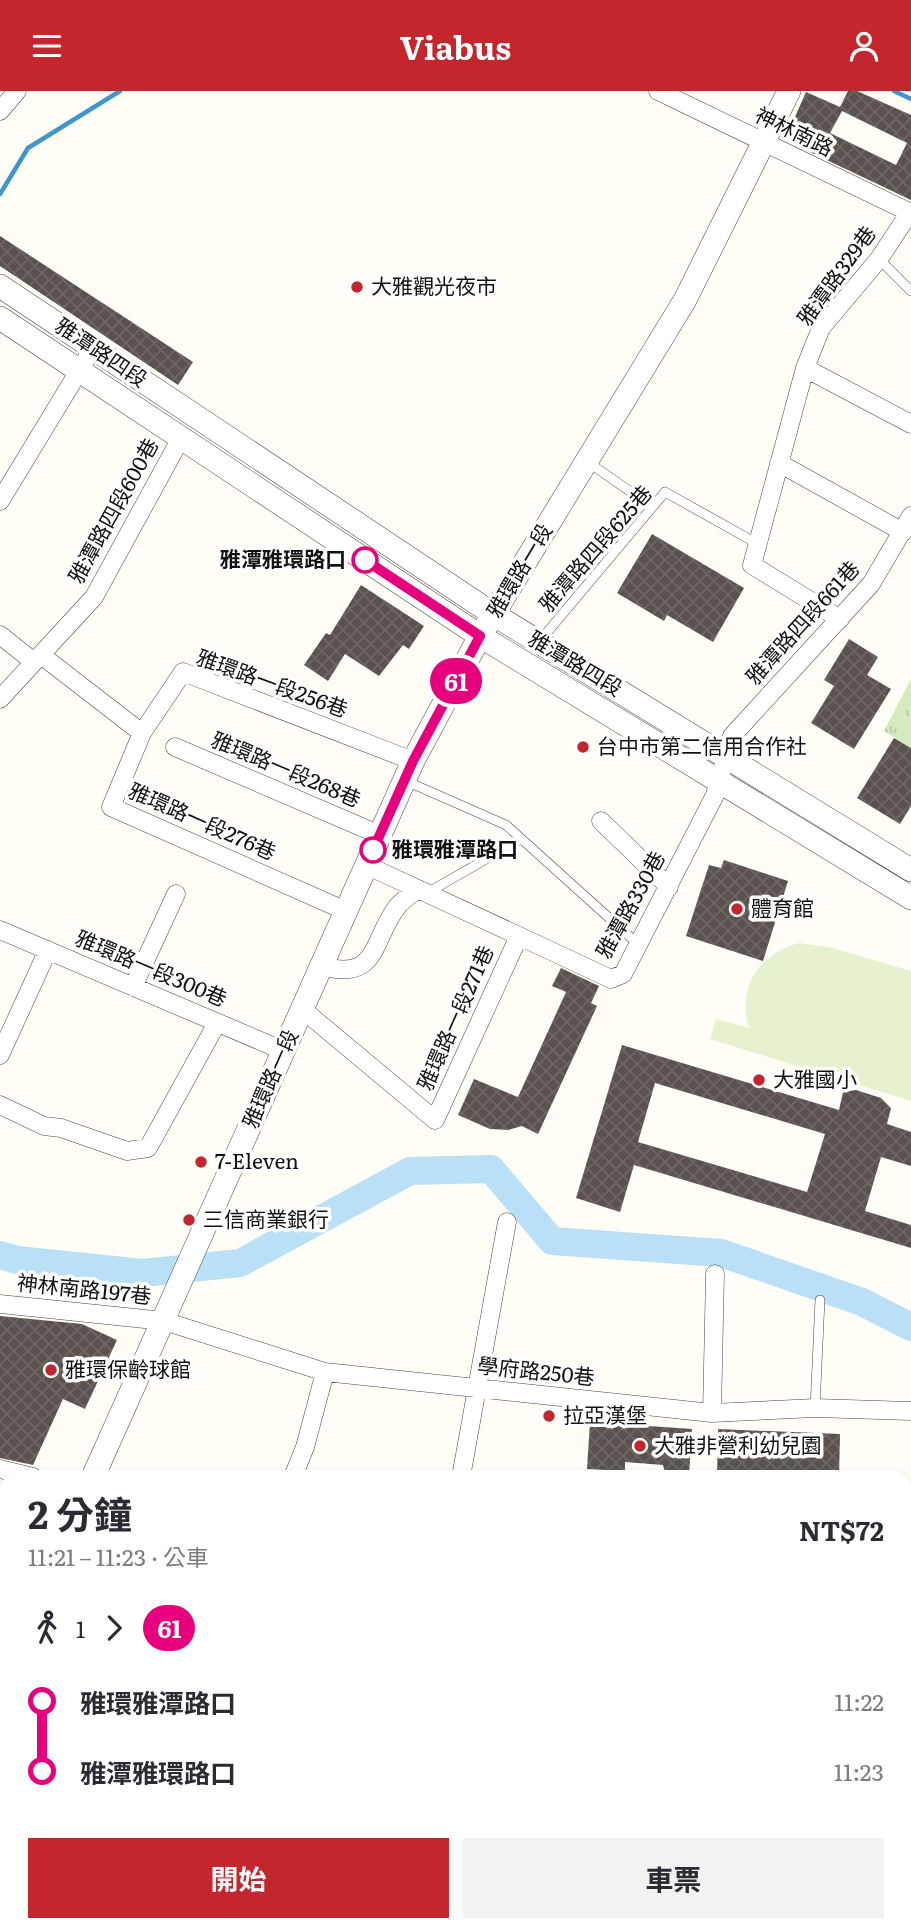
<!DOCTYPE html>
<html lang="zh-TW">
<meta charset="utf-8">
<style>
body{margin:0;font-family:Literata,"Noto Sans TC",serif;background:#f2f2f3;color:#2b2b33;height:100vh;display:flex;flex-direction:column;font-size:26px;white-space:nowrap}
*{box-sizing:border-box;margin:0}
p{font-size:23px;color:#7c7c81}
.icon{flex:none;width:38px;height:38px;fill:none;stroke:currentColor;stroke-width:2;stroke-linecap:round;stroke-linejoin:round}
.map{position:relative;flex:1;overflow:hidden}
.sheet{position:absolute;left:0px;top:1379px;width:912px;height:462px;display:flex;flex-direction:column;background:#fff;border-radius:21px 21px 0 0;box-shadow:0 4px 10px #0003}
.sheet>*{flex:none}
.badge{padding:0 14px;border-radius:23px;font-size:24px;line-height:46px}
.map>.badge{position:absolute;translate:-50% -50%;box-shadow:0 0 0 4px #fff}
.legs{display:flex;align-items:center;gap:10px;height:77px;padding:0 28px;font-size:23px}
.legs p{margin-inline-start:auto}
.head{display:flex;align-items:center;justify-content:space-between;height:119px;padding:0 28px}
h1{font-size:38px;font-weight:700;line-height:52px}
.button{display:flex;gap:14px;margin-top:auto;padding:14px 28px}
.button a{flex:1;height:80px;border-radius:0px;background:#c4262e;color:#fff;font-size:28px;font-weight:700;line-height:80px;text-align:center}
.button a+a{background:#f2f2f3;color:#2b2b33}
ul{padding:0 28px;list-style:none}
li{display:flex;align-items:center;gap:24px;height:70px;font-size:26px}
li i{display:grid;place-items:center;width:10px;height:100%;margin:0 9px;background:currentColor}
li i::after{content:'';width:18px;height:18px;margin:-9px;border:5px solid;border-radius:50%;background:#fff}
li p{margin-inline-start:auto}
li:first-child i{background:linear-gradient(#0000 50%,currentColor 0)}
li:last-child i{background:linear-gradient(currentColor 50%,#0000 0)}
header{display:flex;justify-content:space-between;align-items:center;height:91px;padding:0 28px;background:#c4262e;color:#fff;font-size:32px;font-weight:700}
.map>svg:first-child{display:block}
.park{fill:url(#park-tufts)}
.pitch{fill:#e6f2cf}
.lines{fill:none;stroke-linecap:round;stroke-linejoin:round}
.stream{stroke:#3f96cf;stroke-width:4.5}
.river{stroke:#b9e0f7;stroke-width:28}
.building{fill:url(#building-cross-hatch);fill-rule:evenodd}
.service-casing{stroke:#444;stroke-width:10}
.minor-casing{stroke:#444;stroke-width:19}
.tertiary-casing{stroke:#444;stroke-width:24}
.service{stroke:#fff;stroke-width:9}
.minor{stroke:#fff;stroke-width:18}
.tertiary{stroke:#fff;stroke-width:23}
.line-1-casing{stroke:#fff;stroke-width:16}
.line-1{stroke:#e6007e;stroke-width:10}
.poi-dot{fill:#c4262e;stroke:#fff;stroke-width:2.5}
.stop-1-dot{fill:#fff;stroke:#e6007e;stroke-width:3.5}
.labels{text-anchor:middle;stroke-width:7;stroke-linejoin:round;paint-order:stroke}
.street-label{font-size:21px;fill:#111;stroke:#fff}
.poi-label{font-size:21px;fill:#111;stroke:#fff;text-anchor:start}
.stop-label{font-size:21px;font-weight:bold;fill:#111;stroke:#fff;text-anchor:end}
</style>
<header><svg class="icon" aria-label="menu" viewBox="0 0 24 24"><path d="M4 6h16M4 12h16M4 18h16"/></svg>Viabus<svg class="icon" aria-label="person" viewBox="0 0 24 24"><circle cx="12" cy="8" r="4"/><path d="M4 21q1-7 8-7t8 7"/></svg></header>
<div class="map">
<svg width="911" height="1841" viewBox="0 0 911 1841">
<defs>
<pattern id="park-tufts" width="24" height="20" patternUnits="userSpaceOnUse" patternTransform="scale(1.75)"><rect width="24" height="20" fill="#d5ebbd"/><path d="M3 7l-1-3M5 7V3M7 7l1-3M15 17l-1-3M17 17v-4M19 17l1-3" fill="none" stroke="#b6c8a1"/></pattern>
<pattern id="building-cross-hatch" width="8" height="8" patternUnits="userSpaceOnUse" patternTransform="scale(1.75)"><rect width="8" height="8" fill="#5a524d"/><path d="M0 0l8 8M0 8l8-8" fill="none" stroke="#6d6662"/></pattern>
</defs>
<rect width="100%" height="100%" fill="#fffdf5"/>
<!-- park -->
<path class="park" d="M911,588v69l-27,-17z"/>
<!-- pitch -->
<path class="pitch" d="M799,852l30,4 82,24v130l-201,-62 6,-20 33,9c-12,-41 9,-74 50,-85z"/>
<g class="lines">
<!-- stream -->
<path class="stream" d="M894,0l17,8
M0,103l28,-46 92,-57"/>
<!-- river -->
<path class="river" d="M0,1164l17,5 126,13 97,-10 170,-92 81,-2 61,72 169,12 141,49 49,25"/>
</g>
<!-- building -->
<path class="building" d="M848,0h9l54,24v85l-120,-57 -4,-8 19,-43 34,15zM842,20l65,32 -11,22 -66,-32z
M0,145l193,126 -15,23 -178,-119z
M652,443l92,54 -31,54 -46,-27 -3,6 -47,-28z
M361,494l63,41 -15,23 -6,-4 -24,31 -34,-22 -17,27 -24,-16 22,-32 4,2z
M849,548l29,18 -11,18 24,14 -37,60 -43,-26 23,-37 -10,-6z
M894,647l17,10v58l-11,18 -43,-26z
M724,769l64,21 -25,80 -77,-25 23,-71 12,3z
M561,877l38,18 -8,17 6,3 -59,128 -16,-8 -14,4 -18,-1 -32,-14 16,-36 44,18 48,-105 -14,-6z
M622,954l217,65 4,-18 13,-2 25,8 10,10 -4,16 24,8v34l-30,-9 -16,54 46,14v23l-277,-83 -14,47 -44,-14zM655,992l170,51 -18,58 -169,-50z
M0,1225l82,8 35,16 -32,69 -22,-10 -30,66 -33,-7z
M590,1331l102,7 -3,46 -24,-2 -2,-8 -38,-3v9l-38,-2z
M718,1338l122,5 -1,43h-122z"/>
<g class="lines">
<defs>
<path id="service" d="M879,168l32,32
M588,371l64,45
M539,551l126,-150 93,52
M406,690l100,44 132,119
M427,802l94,-54
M815,1317l5,-108
M447,1841l3,-7"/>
<path id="minor" d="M658,0l253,122
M0,20l17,-20
M805,277l106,56
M779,372l124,69
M0,410l93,-153
M840,528l-88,-54 53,-197 16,-40 58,-69 31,-47
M0,544l34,27
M41,564l101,78
M0,608l94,-102 87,-159
M175,656l205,88
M601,730l68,66
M346,820l-235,-104 31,-74 41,-61 230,89
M0,839l284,121
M519,845l92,43 12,-5 92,-179 17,-59 139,-152 40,-68
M321,875c58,16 50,-25 76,-59 5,-7 15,-13 21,-18
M133,896l43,-93
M302,918l133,111 84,-184 -153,-71
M0,964l48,-105
M0,1014l44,21 17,2 66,23 21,-3 69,-125
M0,1213l164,17 161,51 387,41 103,-5 96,3
M712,1322l3,-139
M0,1378l33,8
M293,1386l12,-30 20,-75
M461,1386l46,-255
M0,1504l7,1
M0,1523l7,3
M0,1638l7,-1
M0,1787l7,-1
M275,1834l1,7
M698,1834l17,7
M893,1834l1,7
M593,1841l3,-7"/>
<path id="tertiary" d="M0,195l493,328 418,256
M0,227l480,318 431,262
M93,1386l320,-716 67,-125 205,-336 104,-209
M95,1834l1,7"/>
</defs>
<!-- service casing -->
<use href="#service" class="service-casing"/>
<!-- minor casing -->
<use href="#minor" class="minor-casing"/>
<!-- tertiary casing -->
<use href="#tertiary" class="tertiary-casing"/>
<!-- service -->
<use href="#service" class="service"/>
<!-- minor -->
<use href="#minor" class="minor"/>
<!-- tertiary -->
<use href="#tertiary" class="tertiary"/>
</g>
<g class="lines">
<defs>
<path id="line-1" d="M365,469l115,76 -67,125 -40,89"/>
</defs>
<!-- line-1 casing -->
<use href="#line-1" class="line-1-casing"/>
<!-- line-1 -->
<use href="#line-1" class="line-1"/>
</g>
<!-- markers -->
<g class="poi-dot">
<circle cx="357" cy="196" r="7"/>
<circle cx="583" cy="656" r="7"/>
<circle cx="737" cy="818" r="7"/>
<circle cx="759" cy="989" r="7"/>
<circle cx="201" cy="1071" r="7"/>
<circle cx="189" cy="1129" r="7"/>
<circle cx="51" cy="1279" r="7"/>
<circle cx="549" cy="1325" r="7"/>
<circle cx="640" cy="1355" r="7"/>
</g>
<g class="stop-1-dot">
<circle cx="365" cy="469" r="12"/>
<circle cx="373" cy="759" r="12"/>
</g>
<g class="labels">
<!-- street labels -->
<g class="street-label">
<text transform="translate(794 41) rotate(26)" y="7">神林南路</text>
<text transform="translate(837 185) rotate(-54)" y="7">雅潭路329巷</text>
<text transform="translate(101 262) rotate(34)" y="7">雅潭路四段</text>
<text transform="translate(114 420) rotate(-61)" y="7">雅潭路四段600巷</text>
<text transform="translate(596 458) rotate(-49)" y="7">雅潭路四段625巷</text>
<text transform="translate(520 480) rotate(-59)" y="7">雅環路一段</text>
<text transform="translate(803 532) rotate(-48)" y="7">雅潭路四段661巷</text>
<text transform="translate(575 573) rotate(31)" y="7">雅潭路四段</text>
<text transform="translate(272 593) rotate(20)" y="7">雅環路一段256巷</text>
<text transform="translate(286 679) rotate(23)" y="7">雅環路一段268巷</text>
<text transform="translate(202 731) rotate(24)" y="7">雅環路一段276巷</text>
<text transform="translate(631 814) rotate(-61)" y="7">雅潭路330巷</text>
<text transform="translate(151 878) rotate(23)" y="7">雅環路一段300巷</text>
<text transform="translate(456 927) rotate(-66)" y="7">雅環路一段271巷</text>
<text transform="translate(271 988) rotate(-66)" y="7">雅環路一段</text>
<text transform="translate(84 1199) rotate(6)" y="7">神林南路197巷</text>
<text transform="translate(536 1281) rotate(6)" y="7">學府路250巷</text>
</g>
<!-- poi labels -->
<g class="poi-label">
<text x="371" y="203">大雅觀光夜市</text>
<text x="597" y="663">台中市第二信用合作社</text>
<text x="751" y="825">體育館</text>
<text x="773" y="996">大雅國小</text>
<text x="215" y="1078">7-Eleven</text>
<text x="203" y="1136">三信商業銀行</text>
<text x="65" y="1286">雅環保齡球館</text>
<text x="563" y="1332">拉亞漢堡</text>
<text x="654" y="1362">大雅非營利幼兒園</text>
</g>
<!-- stop labels -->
<g class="stop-label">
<text x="346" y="476">雅潭雅環路口</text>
<text x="392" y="766" text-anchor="start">雅環雅潭路口</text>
</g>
</g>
</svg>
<b class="badge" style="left:456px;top:590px;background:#e6007e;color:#fff">61</b>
<section class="sheet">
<div class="head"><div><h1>2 分鐘</h1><p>11:21 – 11:23 · 公車</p></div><b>NT$72</b></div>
<div class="legs"><svg class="icon" aria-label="walk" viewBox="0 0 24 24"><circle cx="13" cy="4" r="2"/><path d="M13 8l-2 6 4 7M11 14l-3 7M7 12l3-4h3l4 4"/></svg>1<svg class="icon" aria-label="forward" viewBox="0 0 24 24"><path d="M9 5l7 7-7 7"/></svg><b class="badge" style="background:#e6007e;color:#fff">61</b></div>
<ul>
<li><i style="color:#e6007e"></i><b>雅環雅潭路口</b><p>11:22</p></li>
<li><i style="color:#e6007e"></i><b>雅潭雅環路口</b><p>11:23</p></li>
</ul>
<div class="button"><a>開始</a><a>車票</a></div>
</section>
</div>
